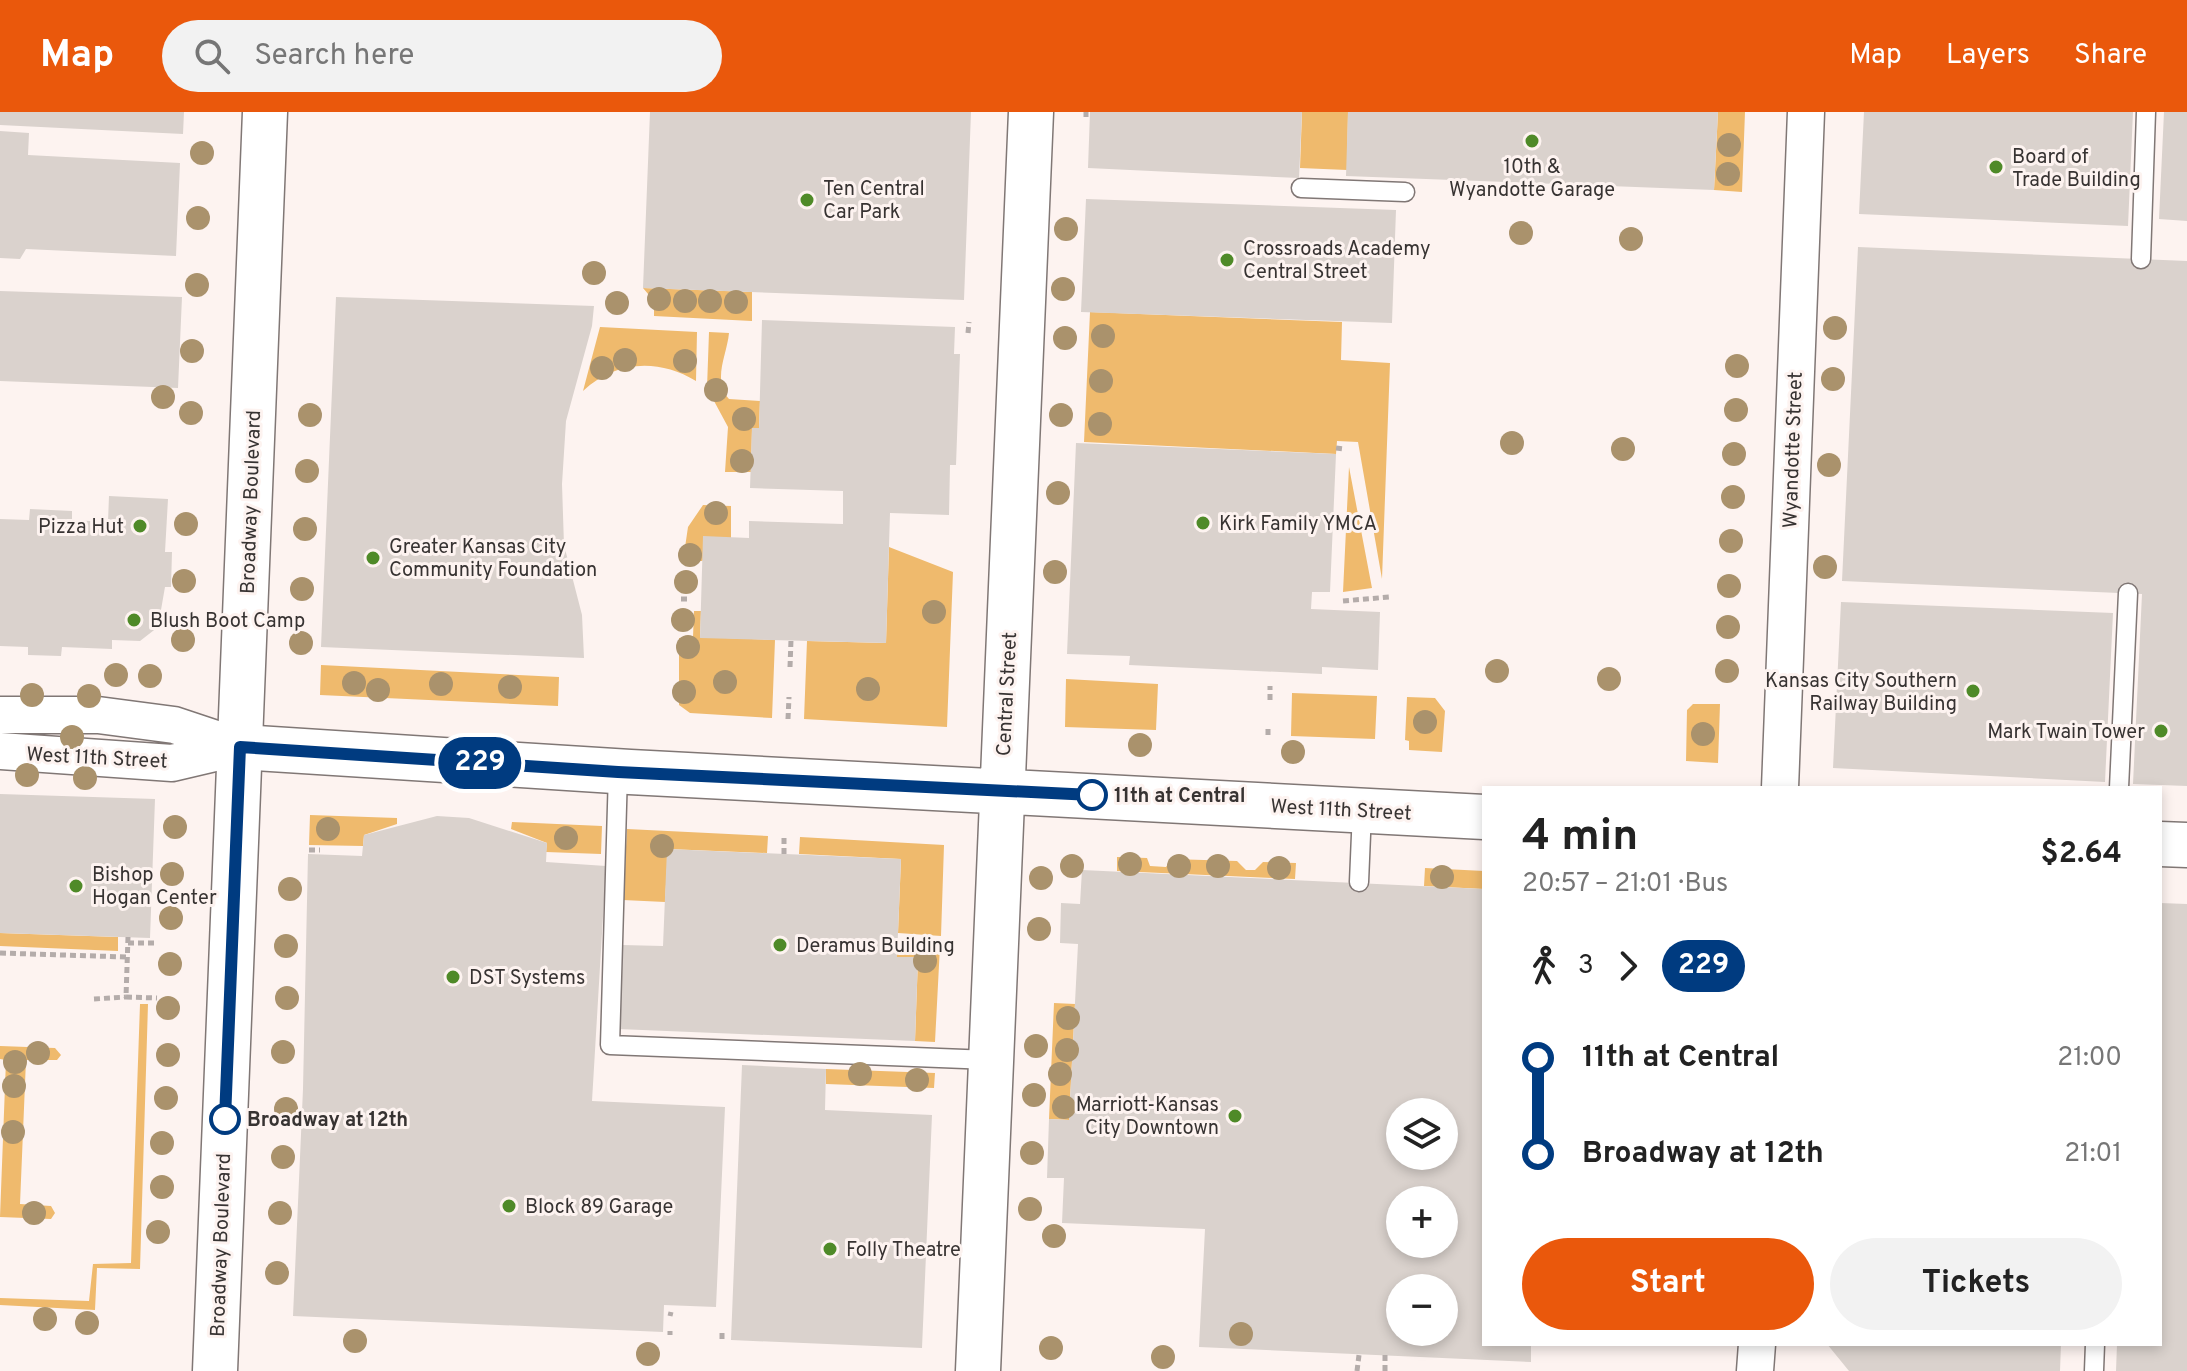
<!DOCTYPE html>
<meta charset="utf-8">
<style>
body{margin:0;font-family:Overpass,sans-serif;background:#f2f2f2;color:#222;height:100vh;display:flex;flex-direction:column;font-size:30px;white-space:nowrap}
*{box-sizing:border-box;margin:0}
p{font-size:26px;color:#767676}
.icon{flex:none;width:44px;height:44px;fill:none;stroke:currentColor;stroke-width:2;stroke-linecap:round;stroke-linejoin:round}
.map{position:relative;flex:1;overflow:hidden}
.drawer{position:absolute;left:1482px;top:674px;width:680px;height:560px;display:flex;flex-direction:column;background:#fff;border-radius:0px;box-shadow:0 4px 12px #0003}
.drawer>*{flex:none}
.badge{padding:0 16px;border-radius:26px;font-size:28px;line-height:52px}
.controls{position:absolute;left:1386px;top:986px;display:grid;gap:16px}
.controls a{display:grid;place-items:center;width:72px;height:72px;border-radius:50%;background:#fff;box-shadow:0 4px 12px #0003;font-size:40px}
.map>.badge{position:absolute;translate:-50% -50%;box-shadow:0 0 0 4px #fff}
.legs{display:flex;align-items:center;gap:12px;height:88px;padding:0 40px;font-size:26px}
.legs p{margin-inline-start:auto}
.overview{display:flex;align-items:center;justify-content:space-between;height:136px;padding:0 40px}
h1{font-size:44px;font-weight:700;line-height:60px}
.button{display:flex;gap:16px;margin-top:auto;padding:16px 40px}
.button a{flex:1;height:92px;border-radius:48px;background:#ea580c;color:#fff;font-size:32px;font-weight:700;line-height:92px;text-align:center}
.button a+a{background:#f2f2f2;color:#222}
ul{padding:0 40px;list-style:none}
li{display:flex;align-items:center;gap:28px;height:96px;font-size:30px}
li i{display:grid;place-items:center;width:12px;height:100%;margin:0 10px;background:currentColor}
li i::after{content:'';width:20px;height:20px;margin:-10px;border:6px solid;border-radius:50%;background:#fff}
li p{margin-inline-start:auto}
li:first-child i{background:linear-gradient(#0000 50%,currentColor 0)}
li:last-child i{background:linear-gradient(currentColor 50%,#0000 0)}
header{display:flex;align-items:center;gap:48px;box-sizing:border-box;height:112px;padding:0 40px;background:#ea580c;color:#fff}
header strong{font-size:38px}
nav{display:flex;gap:44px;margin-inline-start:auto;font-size:28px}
.search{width:560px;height:72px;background:#f2f2f2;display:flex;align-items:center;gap:20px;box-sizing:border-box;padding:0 28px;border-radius:44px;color:#767676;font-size:30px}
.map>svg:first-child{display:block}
.green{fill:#efba6d}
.building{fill:#dad2cd;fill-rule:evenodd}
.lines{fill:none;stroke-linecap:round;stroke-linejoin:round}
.service-casing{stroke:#807775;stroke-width:21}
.minor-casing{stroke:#807775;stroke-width:39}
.tertiary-casing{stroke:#807775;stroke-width:47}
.secondary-casing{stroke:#807775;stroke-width:47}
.path{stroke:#b4acaa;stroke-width:5;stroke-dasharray:6 4;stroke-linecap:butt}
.service{stroke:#fff;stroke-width:18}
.minor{stroke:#fff;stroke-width:36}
.tertiary{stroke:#fff;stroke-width:44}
.secondary{stroke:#fff;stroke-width:44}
.tree{fill:#aa926c}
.line-1-casing{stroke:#fff;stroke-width:18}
.line-1{stroke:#003b80;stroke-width:12}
.poi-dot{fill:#4f8a28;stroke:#fdf3f0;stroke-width:3}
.stop-1-dot{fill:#fff;stroke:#003b80;stroke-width:4}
.labels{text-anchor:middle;stroke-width:6;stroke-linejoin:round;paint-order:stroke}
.poi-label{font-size:20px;fill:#373332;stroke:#fdf3f0;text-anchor:start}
.street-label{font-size:20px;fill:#373332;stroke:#fdf3f0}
.stop-label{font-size:20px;font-weight:bold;fill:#373332;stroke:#fdf3f0;text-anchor:start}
</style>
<header>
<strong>Map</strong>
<div class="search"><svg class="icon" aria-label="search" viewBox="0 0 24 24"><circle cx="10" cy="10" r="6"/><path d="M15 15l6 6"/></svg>Search here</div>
<nav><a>Map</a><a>Layers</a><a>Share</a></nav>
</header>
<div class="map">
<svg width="2187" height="1259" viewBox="0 0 2187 1259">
<rect width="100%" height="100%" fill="#fdf3f0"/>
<!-- green -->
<path class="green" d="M1302,0h46l-1,58 -47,-2z
M1718,0h27l-3,80 -28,-2z
M643,176l109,4v29l-98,-5v-15z
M1090,200l252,10 -1,38 49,3 -8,216 -24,-137 -21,-1 -1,13 -252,-12z
M600,215l97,5 -1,49c-38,-23 -81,-20 -113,10z
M709,220l20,1c-2,22 -17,47 0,66l31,2 -1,27h-7l-1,44h-26l3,-45 -21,-39z
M1349,355l23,121 -29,4z
M703,393l28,1v32l-29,23h-19l5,-34z
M889,435l64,25 -6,155 -143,-8 3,-78 79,2z
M694,499h7l-1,26 75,3 -3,78 -82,-5 -11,-8v-67l14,-1z
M321,553l238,12 -1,29 -238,-11z
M1066,567l92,5 -2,46 -91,-3z
M1292,581l85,3 -2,43 -84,-3z
M1407,585l28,1 10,13 -3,41 -33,-2v-9l-4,-1z
M1693,592h27l-2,59 -32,-2 1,-51z
M310,703l87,3v6l-33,11 -1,11 -54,-1z
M512,710l90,4 -1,28 -55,-2 1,-9 -36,-14z
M627,717l141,7 -1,17 -99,-4 -3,53 -42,-2z
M800,725l144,8 -3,91 -43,-3 3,-74 -102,-5z
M1117,745l30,1 3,8 16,1 5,-8 66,2 9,9h9l8,-8 33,1 -1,16 -178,-8z
M1425,756l59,3v18l-60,-3z
M0,821l118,4v14l-118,-5z
M897,832l43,2 -5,96 -20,-1 3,-83 -21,-1z
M1054,891l21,1 -6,116 -20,-1z
M140,892h8l-8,265 -43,-1 -2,42 -95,-5v-7l89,3 4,-37 38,-1z
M0,934l55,2 6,7 -4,5h-31l-6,144 31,2 4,7 -4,6 -51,-2 6,-157 -6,-1z
M826,957l109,4 -1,15 -108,-4z"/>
<!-- building -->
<path class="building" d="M0,0h184l-1,22 -183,-9z
M650,0h321l-7,188 -321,-12z
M1090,0h212l-3,66 -211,-10z
M1348,0h370l-4,78 -368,-14z
M1864,0h269l-5,114 -269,-12z
M2164,0h23v109l-28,-2z
M0,19l29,2 -1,22 152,8 -4,93 -150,-7 -6,10 -20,-1z
M1086,87l310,11 -4,113 -311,-11z
M1858,135l329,14v525l-54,-2 9,-190 -300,-13z
M0,179l182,6 -4,91 -178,-7z
M336,185l258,9 -2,20 -26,95 -4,63 2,61 18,70 2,43 -263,-11z
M762,208l193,7 -1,27h6l-4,111h-6l-1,50 -59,-2 -4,130 -186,-5 3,-102 46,2v-17l94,3v-33l-93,-3 2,-60h7z
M1076,331l260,11 -6,138h-18l-1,17 69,3 -2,58 -56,-3v7l-193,-9 1,-9 -63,-2z
M109,384l59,3 -3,53h7l-1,35h-6l-7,40 -18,14 -28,-1v9l-50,-2 -1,9 -33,-1v-8l-28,-1v-127l29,1 1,-11 42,2v9l36,2z
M1841,490l272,11 -8,169 -272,-14z
M0,682l155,5 -5,139 -150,-5z
M437,704l32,2 78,25 -1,19 60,4 -14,235 133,6 -9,200 -52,-2 -1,27 -370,-16 10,-227 5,-235 54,2 2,-21z
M667,737l234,10 -4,98h21l-3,84 -297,-12 4,-84 41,1z
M1082,758l402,19v455h47v18l-332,-15 6,-118 -143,-6 2,-45h-17l2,-59 20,1 9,-176 -18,-1 1,-40 19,1zM1400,1000h44v44h-44zM1400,1088h44v44h-44zM1400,1176h44v44h-44z
M2160,791l27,1v467h-71l1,-27h43z
M742,953l84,4 -1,41 107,5 -10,233 -191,-8z
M1827,1232h234l-1,27h-211z"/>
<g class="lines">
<defs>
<path id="service" d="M1301,76l104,4
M2141,147l5,-147
M618,660l-8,273 380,15
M2119,676l9,-195
M1359,770l3,-71
M2094,1259l1,-27"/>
<path id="minor" d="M0,603h98l76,10 66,22
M0,639l172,12 68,-16
M1780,676l26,-676
M1755,1259l2,-27"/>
<path id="tertiary" d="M240,635l390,25 854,45
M2160,732l27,1
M978,1259l53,-1259"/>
<path id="secondary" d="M215,1259l50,-1259"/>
</defs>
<!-- service casing -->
<use href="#service" class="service-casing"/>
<!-- minor casing -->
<use href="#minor" class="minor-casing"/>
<!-- tertiary casing -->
<use href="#tertiary" class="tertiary-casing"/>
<!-- secondary casing -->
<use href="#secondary" class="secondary-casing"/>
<!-- path -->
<path class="path" d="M1086,5v-5
M968,221l1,-11
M1336,336l8,1
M681,487h6
M1343,489l46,-4
M790,555l1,-27
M1270,588v-14
M788,607l1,-22
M1268,623v-7
M309,738h11
M784,742v-17
M128,825l-2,60 31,1
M128,831h30
M0,841l127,4
M94,887l32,-2
M670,1204l1,-4
M670,1219v4
M722,1221v8
M1357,1259l2,-16
M1385,1259v-16"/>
<!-- service -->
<use href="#service" class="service"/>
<!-- minor -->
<use href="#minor" class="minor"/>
<!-- tertiary -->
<use href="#tertiary" class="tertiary"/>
<!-- secondary -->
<use href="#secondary" class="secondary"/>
</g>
<!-- trees -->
<g class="tree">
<circle cx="1729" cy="33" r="12"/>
<circle cx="202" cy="41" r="12"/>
<circle cx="1728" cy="62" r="12"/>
<circle cx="198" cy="106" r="12"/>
<circle cx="1066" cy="117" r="12"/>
<circle cx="1521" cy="121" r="12"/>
<circle cx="1631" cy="127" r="12"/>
<circle cx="594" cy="161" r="12"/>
<circle cx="197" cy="173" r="12"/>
<circle cx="1063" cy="177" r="12"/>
<circle cx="659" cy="187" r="12"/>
<circle cx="685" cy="189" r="12"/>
<circle cx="710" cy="189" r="12"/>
<circle cx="736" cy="190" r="12"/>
<circle cx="617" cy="191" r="12"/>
<circle cx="1835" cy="216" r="12"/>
<circle cx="1103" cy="224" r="12"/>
<circle cx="1065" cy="226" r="12"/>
<circle cx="192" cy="239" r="12"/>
<circle cx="625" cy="248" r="12"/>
<circle cx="685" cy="249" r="12"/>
<circle cx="1737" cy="254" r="12"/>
<circle cx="602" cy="256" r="12"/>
<circle cx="1833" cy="267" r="12"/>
<circle cx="1101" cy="269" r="12"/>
<circle cx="716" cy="278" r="12"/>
<circle cx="163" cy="285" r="12"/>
<circle cx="1736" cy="298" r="12"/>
<circle cx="191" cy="301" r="12"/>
<circle cx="310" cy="303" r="12"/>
<circle cx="1061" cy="303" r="12"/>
<circle cx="744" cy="307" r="12"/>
<circle cx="1100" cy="312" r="12"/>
<circle cx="1512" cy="331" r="12"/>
<circle cx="1623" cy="337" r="12"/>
<circle cx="1734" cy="342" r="12"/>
<circle cx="742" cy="349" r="12"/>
<circle cx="1829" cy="353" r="12"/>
<circle cx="307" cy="359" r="12"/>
<circle cx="1058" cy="381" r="12"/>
<circle cx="1733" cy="385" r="12"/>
<circle cx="716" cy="401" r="12"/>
<circle cx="186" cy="412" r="12"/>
<circle cx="305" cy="417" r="12"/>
<circle cx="1731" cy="429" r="12"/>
<circle cx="690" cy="443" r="12"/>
<circle cx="1825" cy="455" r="12"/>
<circle cx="1055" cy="460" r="12"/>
<circle cx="184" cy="469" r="12"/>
<circle cx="686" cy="470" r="12"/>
<circle cx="1729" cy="474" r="12"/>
<circle cx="302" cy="477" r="12"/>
<circle cx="934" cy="500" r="12"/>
<circle cx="683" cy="508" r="12"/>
<circle cx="1728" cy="515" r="12"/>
<circle cx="183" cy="528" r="12"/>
<circle cx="301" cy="531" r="12"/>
<circle cx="688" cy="535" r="12"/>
<circle cx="1497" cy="559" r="12"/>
<circle cx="1727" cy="559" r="12"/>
<circle cx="116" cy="563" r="12"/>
<circle cx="150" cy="564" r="12"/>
<circle cx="1609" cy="567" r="12"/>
<circle cx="725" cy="570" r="12"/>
<circle cx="354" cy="571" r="12"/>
<circle cx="441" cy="572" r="12"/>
<circle cx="510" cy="575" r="12"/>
<circle cx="868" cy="577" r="12"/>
<circle cx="378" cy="578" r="12"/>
<circle cx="684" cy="580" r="12"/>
<circle cx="32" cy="583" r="12"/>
<circle cx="89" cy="584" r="12"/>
<circle cx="1425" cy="610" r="12"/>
<circle cx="1703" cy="622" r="12"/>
<circle cx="72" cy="625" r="12"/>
<circle cx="1140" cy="633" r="12"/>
<circle cx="1293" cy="640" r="12"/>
<circle cx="27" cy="663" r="12"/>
<circle cx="85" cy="666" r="12"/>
<circle cx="175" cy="715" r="12"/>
<circle cx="328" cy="717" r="12"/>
<circle cx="566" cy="726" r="12"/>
<circle cx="662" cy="734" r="12"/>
<circle cx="1130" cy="752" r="12"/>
<circle cx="1072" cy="754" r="12"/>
<circle cx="1179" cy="754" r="12"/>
<circle cx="1218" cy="754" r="12"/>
<circle cx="1279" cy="756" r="12"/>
<circle cx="172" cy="762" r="12"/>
<circle cx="1442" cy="765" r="12"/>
<circle cx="1041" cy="766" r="12"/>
<circle cx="290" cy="777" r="12"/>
<circle cx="171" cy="806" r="12"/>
<circle cx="1039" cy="817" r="12"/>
<circle cx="286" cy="834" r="12"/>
<circle cx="925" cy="849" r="12"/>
<circle cx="170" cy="852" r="12"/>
<circle cx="287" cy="886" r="12"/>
<circle cx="168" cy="896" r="12"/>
<circle cx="1068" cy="906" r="12"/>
<circle cx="1036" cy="934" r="12"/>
<circle cx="1067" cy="938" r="12"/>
<circle cx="283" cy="940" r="12"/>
<circle cx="38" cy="941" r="12"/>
<circle cx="168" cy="943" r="12"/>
<circle cx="15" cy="950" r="12"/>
<circle cx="860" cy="962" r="12"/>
<circle cx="1060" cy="962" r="12"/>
<circle cx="917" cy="968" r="12"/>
<circle cx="14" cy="974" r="12"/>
<circle cx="1034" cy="983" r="12"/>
<circle cx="166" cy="986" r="12"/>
<circle cx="1064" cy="995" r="12"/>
<circle cx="286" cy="997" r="12"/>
<circle cx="13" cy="1020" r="12"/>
<circle cx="162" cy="1031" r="12"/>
<circle cx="1032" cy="1041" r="12"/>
<circle cx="283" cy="1045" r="12"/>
<circle cx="162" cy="1075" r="12"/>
<circle cx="1030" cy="1097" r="12"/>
<circle cx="34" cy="1101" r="12"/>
<circle cx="280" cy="1101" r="12"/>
<circle cx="158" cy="1120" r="12"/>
<circle cx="1054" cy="1124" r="12"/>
<circle cx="277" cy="1161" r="12"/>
<circle cx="45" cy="1207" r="12"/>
<circle cx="87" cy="1211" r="12"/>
<circle cx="1241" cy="1222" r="12"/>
<circle cx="355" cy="1229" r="12"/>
<circle cx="1051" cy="1236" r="12"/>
<circle cx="648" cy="1242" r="12"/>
<circle cx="1163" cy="1245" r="12"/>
</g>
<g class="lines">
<defs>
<path id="line-1" d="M225,1007l15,-372 378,25 474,23"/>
</defs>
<!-- line-1 casing -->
<use href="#line-1" class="line-1-casing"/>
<!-- line-1 -->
<use href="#line-1" class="line-1"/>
</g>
<!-- markers -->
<g class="poi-dot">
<circle cx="1532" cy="29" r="8"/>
<circle cx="1996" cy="55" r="8"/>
<circle cx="807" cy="88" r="8"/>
<circle cx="1227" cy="148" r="8"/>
<circle cx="1203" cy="411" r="8"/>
<circle cx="140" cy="414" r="8"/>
<circle cx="373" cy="446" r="8"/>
<circle cx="134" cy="508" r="8"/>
<circle cx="1973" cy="579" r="8"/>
<circle cx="2161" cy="619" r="8"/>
<circle cx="76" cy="774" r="8"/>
<circle cx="780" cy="833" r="8"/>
<circle cx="453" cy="865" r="8"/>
<circle cx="1235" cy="1004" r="8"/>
<circle cx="509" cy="1094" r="8"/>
<circle cx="830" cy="1137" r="8"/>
</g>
<g class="stop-1-dot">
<circle cx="1092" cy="683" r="14"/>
<circle cx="225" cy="1007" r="14"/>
</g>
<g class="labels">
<!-- poi labels -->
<g class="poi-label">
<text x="2012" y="51">Board of<tspan x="2012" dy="23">Trade Building</tspan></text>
<text x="1532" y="61" text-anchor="middle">10th &amp;<tspan x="1532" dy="23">Wyandotte Garage</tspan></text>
<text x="823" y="83">Ten Central<tspan x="823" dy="23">Car Park</tspan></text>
<text x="1243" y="143">Crossroads Academy<tspan x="1243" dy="23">Central Street</tspan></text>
<text x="1219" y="418">Kirk Family YMCA</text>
<text x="124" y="421" text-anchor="end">Pizza Hut</text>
<text x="389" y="441">Greater Kansas City<tspan x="389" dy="23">Community Foundation</tspan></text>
<text x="150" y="515">Blush Boot Camp</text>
<text x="1957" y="575" text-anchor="end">Kansas City Southern<tspan x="1957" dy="23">Railway Building</tspan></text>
<text x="2145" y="626" text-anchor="end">Mark Twain Tower</text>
<text x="92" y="769">Bishop<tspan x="92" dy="23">Hogan Center</tspan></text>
<text x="796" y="840">Deramus Building</text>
<text x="469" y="872">DST Systems</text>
<text x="1219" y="999" text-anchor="end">Marriott-Kansas<tspan x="1219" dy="23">City Downtown</tspan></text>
<text x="525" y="1101">Block 89 Garage</text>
<text x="846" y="1144">Folly Theatre</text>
</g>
<!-- street labels -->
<g class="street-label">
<text transform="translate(1792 338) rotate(-88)" y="7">Wyandotte Street</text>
<text transform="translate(250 390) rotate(-88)" y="7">Broadway Boulevard</text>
<text transform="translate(1006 582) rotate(-87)" y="7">Central Street</text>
<text transform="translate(97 645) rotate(3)" y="7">West 11th Street</text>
<text transform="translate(1341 697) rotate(3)" y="7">West 11th Street</text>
<text transform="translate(220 1133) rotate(-88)" y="7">Broadway Boulevard</text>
</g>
<!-- stop labels -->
<g class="stop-label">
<text x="1114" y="690">11th at Central</text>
<text x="247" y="1014">Broadway at 12th</text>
</g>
</g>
</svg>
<div class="controls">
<a><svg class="icon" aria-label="layers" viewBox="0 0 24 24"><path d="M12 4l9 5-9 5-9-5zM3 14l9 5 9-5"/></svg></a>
<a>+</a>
<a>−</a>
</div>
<b class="badge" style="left:480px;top:651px;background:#003b80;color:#fff">229</b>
<section class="drawer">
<div class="overview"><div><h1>4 min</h1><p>20:57 – 21:01 · Bus</p></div><b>$2.64</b></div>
<div class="legs"><svg class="icon" aria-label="walk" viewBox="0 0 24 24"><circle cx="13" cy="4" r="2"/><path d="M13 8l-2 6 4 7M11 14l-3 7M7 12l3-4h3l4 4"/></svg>3<svg class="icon" aria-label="forward" viewBox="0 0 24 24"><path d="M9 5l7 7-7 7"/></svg><b class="badge" style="background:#003b80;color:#fff">229</b></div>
<ul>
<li><i style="color:#003b80"></i><b>11th at Central</b><p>21:00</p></li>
<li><i style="color:#003b80"></i><b>Broadway at 12th</b><p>21:01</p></li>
</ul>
<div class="button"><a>Start</a><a>Tickets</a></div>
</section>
</div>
